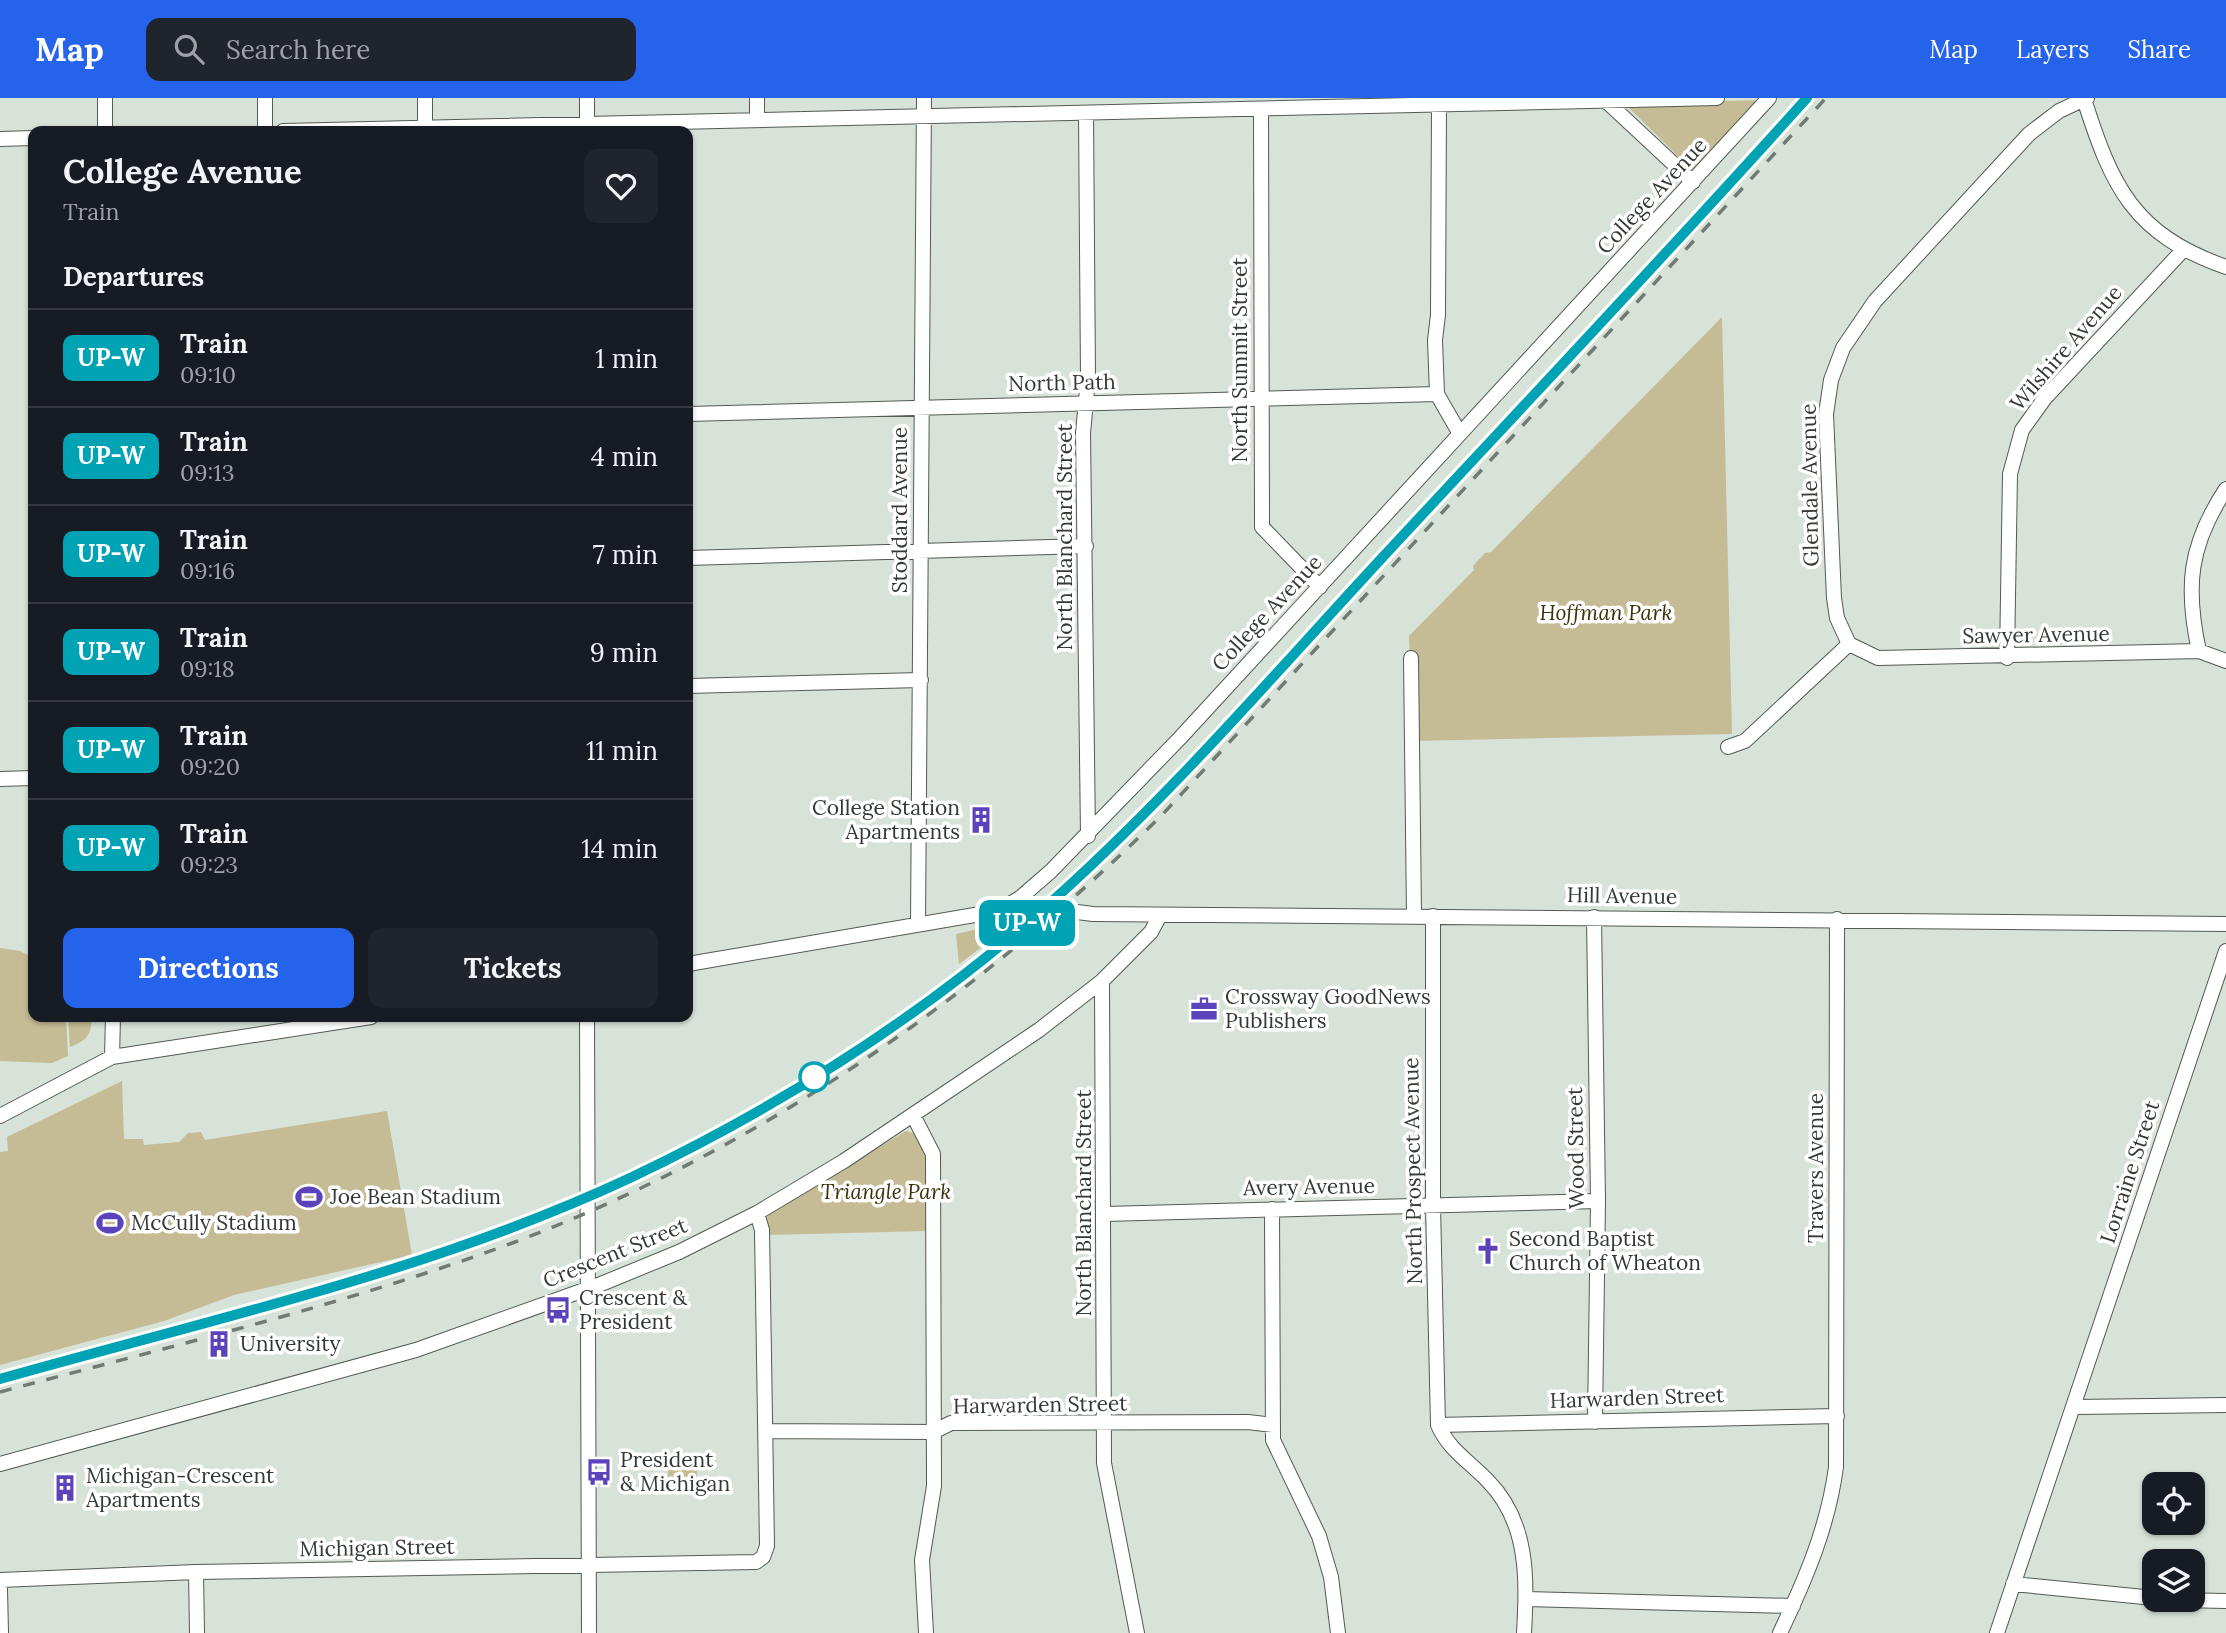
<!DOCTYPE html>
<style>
body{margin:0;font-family:Lora,serif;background:#20242c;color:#f1f3f6;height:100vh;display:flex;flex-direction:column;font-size:26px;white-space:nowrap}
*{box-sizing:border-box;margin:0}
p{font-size:23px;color:#9ea1a6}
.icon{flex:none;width:38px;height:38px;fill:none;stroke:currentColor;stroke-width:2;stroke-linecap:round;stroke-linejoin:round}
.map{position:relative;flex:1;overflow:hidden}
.details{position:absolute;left:28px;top:28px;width:665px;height:896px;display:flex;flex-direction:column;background:#171b24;border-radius:14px;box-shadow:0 2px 5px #0004}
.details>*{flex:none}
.badge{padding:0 14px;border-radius:10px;font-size:24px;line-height:46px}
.tools{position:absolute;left:2142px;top:1374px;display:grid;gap:14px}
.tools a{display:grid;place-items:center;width:63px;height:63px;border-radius:14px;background:#171b24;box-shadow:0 2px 5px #0004;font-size:35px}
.map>.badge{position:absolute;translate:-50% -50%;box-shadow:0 0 0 4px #fff}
h2{padding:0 35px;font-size:26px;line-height:63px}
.round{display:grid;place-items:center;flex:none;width:74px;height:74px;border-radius:14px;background:#20242c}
.overview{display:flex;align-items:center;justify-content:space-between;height:119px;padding:0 35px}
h1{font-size:33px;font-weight:700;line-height:52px}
.primary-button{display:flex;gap:14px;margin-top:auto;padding:14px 35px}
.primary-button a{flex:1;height:80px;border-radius:14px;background:#2563eb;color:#fff;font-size:28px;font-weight:700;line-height:80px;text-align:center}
.primary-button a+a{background:#20242c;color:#f1f3f6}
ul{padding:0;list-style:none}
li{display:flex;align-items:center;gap:21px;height:98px;padding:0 35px;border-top:2px solid #363941}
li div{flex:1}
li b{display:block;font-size:26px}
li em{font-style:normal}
li .badge{min-width:77px;font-weight:700;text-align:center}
header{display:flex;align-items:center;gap:42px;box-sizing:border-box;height:98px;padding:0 35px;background:#2563eb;color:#fff}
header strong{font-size:33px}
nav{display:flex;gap:38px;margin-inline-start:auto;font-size:24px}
.search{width:490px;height:63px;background:#20242c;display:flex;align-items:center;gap:18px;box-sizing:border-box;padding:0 24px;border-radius:14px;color:#9ea1a6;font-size:26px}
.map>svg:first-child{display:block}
.green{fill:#c5bb94}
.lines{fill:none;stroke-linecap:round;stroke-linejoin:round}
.minor-casing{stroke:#515b52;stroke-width:16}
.minor{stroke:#fff;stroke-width:14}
.rail{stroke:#727a74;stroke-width:3.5;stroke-dasharray:12 12;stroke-linecap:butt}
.line-casing{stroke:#fff;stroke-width:16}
.line{stroke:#00a3b4;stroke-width:10}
.stop-dot{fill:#fff;stroke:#00a3b4;stroke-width:3.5}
.labels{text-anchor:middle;stroke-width:7;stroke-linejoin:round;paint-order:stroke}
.street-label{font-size:21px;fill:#343935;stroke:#fff}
.park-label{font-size:21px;font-style:italic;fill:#3b320c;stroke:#fff}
.poi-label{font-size:21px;fill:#343935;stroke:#fff;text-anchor:start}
</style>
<header>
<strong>Map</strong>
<div class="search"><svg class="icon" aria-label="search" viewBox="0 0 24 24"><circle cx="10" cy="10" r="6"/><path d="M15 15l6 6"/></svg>Search here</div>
<nav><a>Map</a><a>Layers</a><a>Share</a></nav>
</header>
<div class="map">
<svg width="2226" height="1535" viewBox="0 0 2226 1535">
<rect width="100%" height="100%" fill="#d7e3d9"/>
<!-- green -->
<path class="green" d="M1764,2l-68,74 -72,-71z
M1722,219l10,417 -319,7 -4,-105 65,-66 -1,-4 12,-13 6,-1z
M995,827v12l-36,27 -3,-30z
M0,850l20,3 13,7v59h33l2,39 -16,7 -52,-2z
M68,919h24c-1,19 -5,23 -22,30z
M122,983l2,58h19l1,6 35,-3 9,-9 13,-1 4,8 182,-29 25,144 -178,40 -70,26 -164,44v-213l8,-1 -1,-14z
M906,1033l10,3 10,24 1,73 -159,4 -1,-19 4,-5z
M676,1356h27v16l-6,1v10l-29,1v-15h10z"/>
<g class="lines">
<defs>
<path id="minor" d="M105,0v33
M265,0v33
M425,0v33
M587,0v32
M757,0v22
M2084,1c28,88 49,135 142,168
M1606,3l87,81
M1439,6l-1,211 -3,25 2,54 23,40
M1261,11l1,418 58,60
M1086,15l2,266 -5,54 5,403
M283,33l1434,-33
M0,41l33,-1
M688,316l749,-20
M688,460l398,-12
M1849,546l29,14 321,-7 27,10
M2199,553c-14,-64 -10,-106 27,-162
M1411,560l3,257
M2007,560l3,-184 12,-44 23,-32 139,-149
M688,588l233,-6
M1728,649l17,-6 104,-97 -12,-26 -3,-20 -8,-184 5,-34 12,-32 32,-47 154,-167 30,-23 28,-13
M0,681l33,-1
M1020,800l25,10 48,6 1133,10
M1433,818v289l5,220c10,24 33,38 50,56 41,42 39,98 36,152
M1594,819l4,284 -3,221
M918,825l6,-825
M688,866l310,-53 22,-13 31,-27 129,-133 589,-640
M1102,883l2,482 33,170
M587,919l2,616
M112,959l1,-40
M0,1018l112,-59 259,-40
M914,1019l19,37 1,332 -12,74 4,73
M1272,1111l1,231 46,96 12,41 7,56
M1105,1116l493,-13
M2075,1309l151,-2
M1438,1327l399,-9
M766,1333l167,1 18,-9 297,-1 25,3
M0,1366l416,-114 185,-66 78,-32 78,-39 87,-52 195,-131 63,-49 49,-49 9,-17
M196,1474l1,61
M0,1482l196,-8 560,-10 7,-5 4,-11 -5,-316 -5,-17
M2013,1486l141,14
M0,1491l1,44
M1526,1501l267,7
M2177,1502l49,1
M1780,1535c26,-55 48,-106 56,-166l1,-548
M1997,1535l229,-682"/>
</defs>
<!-- minor casing -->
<use href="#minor" class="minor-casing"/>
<!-- minor -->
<use href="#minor" class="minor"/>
<!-- rail -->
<path class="rail" d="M0,1281c158,-44 320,-80 474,-136 189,-70 368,-169 525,-296 54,-44 104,-93 154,-143l654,-706
M0,1294c172,-46 348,-88 515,-150 245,-93 461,-244 647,-427l664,-717"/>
</g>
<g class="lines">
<defs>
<path id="line" d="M0,1281c212,-60 429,-107 630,-201 147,-70 288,-159 410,-266 123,-108 230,-233 341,-353 142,-153 286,-305 426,-461"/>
</defs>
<!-- line casing -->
<use href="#line" class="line-casing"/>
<!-- line -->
<use href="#line" class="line"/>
</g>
<!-- icons -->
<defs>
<symbol id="building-bare" viewBox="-9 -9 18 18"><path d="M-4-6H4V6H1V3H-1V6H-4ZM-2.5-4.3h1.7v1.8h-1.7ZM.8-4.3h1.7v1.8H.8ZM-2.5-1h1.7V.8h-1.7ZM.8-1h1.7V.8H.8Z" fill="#5b43bb" stroke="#fff" stroke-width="2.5" paint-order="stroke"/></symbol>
<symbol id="office-bare" viewBox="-9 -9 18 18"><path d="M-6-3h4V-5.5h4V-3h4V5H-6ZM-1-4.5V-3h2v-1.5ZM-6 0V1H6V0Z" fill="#5b43bb" stroke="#fff" stroke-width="2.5" paint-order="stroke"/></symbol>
<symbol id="stadium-bare" viewBox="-9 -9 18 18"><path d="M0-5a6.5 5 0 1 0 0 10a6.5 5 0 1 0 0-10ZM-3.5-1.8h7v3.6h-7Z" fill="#5b43bb" stroke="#fff" stroke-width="2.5" paint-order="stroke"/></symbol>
<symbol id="church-bare" viewBox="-9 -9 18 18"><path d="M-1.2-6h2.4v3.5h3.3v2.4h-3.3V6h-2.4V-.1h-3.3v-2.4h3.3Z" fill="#5b43bb" stroke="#fff" stroke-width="2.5" paint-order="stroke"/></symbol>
<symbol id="bus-bare" viewBox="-9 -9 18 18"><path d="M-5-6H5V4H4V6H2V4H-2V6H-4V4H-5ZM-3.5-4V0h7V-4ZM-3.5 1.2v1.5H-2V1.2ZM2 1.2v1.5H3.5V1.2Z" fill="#5b43bb" stroke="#fff" stroke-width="2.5" paint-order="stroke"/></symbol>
</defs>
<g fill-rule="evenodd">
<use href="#building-bare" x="962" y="703" width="38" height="38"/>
<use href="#office-bare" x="1185" y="892" width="38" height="38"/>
<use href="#stadium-bare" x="290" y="1080" width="38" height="38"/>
<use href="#stadium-bare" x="91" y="1106" width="38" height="38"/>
<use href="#church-bare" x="1469" y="1134" width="38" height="38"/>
<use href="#bus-bare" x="539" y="1193" width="38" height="38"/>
<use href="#building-bare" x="200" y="1227" width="38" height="38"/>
<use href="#bus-bare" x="580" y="1355" width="38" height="38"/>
<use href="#building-bare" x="46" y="1371" width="38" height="38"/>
</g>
<!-- markers -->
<circle class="stop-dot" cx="814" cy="979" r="14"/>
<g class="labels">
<!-- street labels -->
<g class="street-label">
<text transform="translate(1652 98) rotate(-47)" y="7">College Avenue</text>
<text transform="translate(2066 250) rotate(-49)" y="7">Wilshire Avenue</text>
<text transform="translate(1240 262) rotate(-90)" y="7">North Summit Street</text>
<text transform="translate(1062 285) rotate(-1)" y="7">North Path</text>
<text transform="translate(1810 387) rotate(-91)" y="7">Glendale Avenue</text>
<text transform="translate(900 412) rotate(-90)" y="7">Stoddard Avenue</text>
<text transform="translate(1065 439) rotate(-90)" y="7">North Blanchard Street</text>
<text transform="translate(1267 515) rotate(-47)" y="7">College Avenue</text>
<text transform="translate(2036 537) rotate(-1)" y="7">Sawyer Avenue</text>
<text transform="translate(1622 798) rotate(1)" y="7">Hill Avenue</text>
<text transform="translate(1576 1050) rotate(-91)" y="7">Wood Street</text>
<text transform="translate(1816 1070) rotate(-90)" y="7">Travers Avenue</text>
<text transform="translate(1413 1073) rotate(-91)" y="7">North Prospect Avenue</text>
<text transform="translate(2130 1074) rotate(-72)" y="7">Lorraine Street</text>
<text transform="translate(1309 1089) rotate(-1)" y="7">Avery Avenue</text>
<text transform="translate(1084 1105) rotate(-90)" y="7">North Blanchard Street</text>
<text transform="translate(615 1155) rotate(-22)" y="7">Crescent Street</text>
<text transform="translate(1637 1300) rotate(-2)" y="7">Harwarden Street</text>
<text transform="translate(1040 1307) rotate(-1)" y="7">Harwarden Street</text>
<text transform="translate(377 1450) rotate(-1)" y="7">Michigan Street</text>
</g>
<!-- park labels -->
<g class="park-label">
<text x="1606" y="522">Hoffman Park</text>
<text x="886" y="1101">Triangle Park</text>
</g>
<!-- poi labels -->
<g class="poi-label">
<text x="960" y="717" text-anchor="end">College Station<tspan x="960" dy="24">Apartments</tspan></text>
<text x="1225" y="906">Crossway GoodNews<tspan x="1225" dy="24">Publishers</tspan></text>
<text x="330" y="1106">Joe Bean Stadium</text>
<text x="131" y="1132">McCully Stadium</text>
<text x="1509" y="1148">Second Baptist<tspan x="1509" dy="24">Church of Wheaton</tspan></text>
<text x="579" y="1207">Crescent &amp;<tspan x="579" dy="24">President</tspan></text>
<text x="240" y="1253">University</text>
<text x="620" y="1369">President<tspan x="620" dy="24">&amp; Michigan</tspan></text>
<text x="86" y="1385">Michigan-Crescent<tspan x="86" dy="24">Apartments</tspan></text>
</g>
</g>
</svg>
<div class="tools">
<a><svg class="icon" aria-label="locate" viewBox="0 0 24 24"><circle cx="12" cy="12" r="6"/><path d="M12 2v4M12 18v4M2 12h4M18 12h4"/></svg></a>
<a><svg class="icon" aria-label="layers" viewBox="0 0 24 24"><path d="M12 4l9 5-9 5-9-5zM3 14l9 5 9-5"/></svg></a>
</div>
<b class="badge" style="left:1027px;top:825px;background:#00a3b4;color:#fff">UP-W</b>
<section class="details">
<div class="overview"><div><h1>College Avenue</h1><p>Train</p></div><a class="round"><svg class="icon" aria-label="heart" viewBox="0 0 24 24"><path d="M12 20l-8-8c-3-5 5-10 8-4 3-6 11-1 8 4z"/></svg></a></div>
<h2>Departures</h2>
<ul>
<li><span class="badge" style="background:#00a3b4;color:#fff">UP-W</span><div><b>Train</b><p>09:10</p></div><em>1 min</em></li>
<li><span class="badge" style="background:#00a3b4;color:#fff">UP-W</span><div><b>Train</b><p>09:13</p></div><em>4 min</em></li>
<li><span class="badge" style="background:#00a3b4;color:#fff">UP-W</span><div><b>Train</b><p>09:16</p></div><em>7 min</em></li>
<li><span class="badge" style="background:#00a3b4;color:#fff">UP-W</span><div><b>Train</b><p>09:18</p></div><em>9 min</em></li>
<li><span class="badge" style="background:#00a3b4;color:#fff">UP-W</span><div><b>Train</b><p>09:20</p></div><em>11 min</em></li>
<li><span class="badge" style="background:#00a3b4;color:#fff">UP-W</span><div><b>Train</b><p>09:23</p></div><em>14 min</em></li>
</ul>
<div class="primary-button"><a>Directions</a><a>Tickets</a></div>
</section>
</div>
